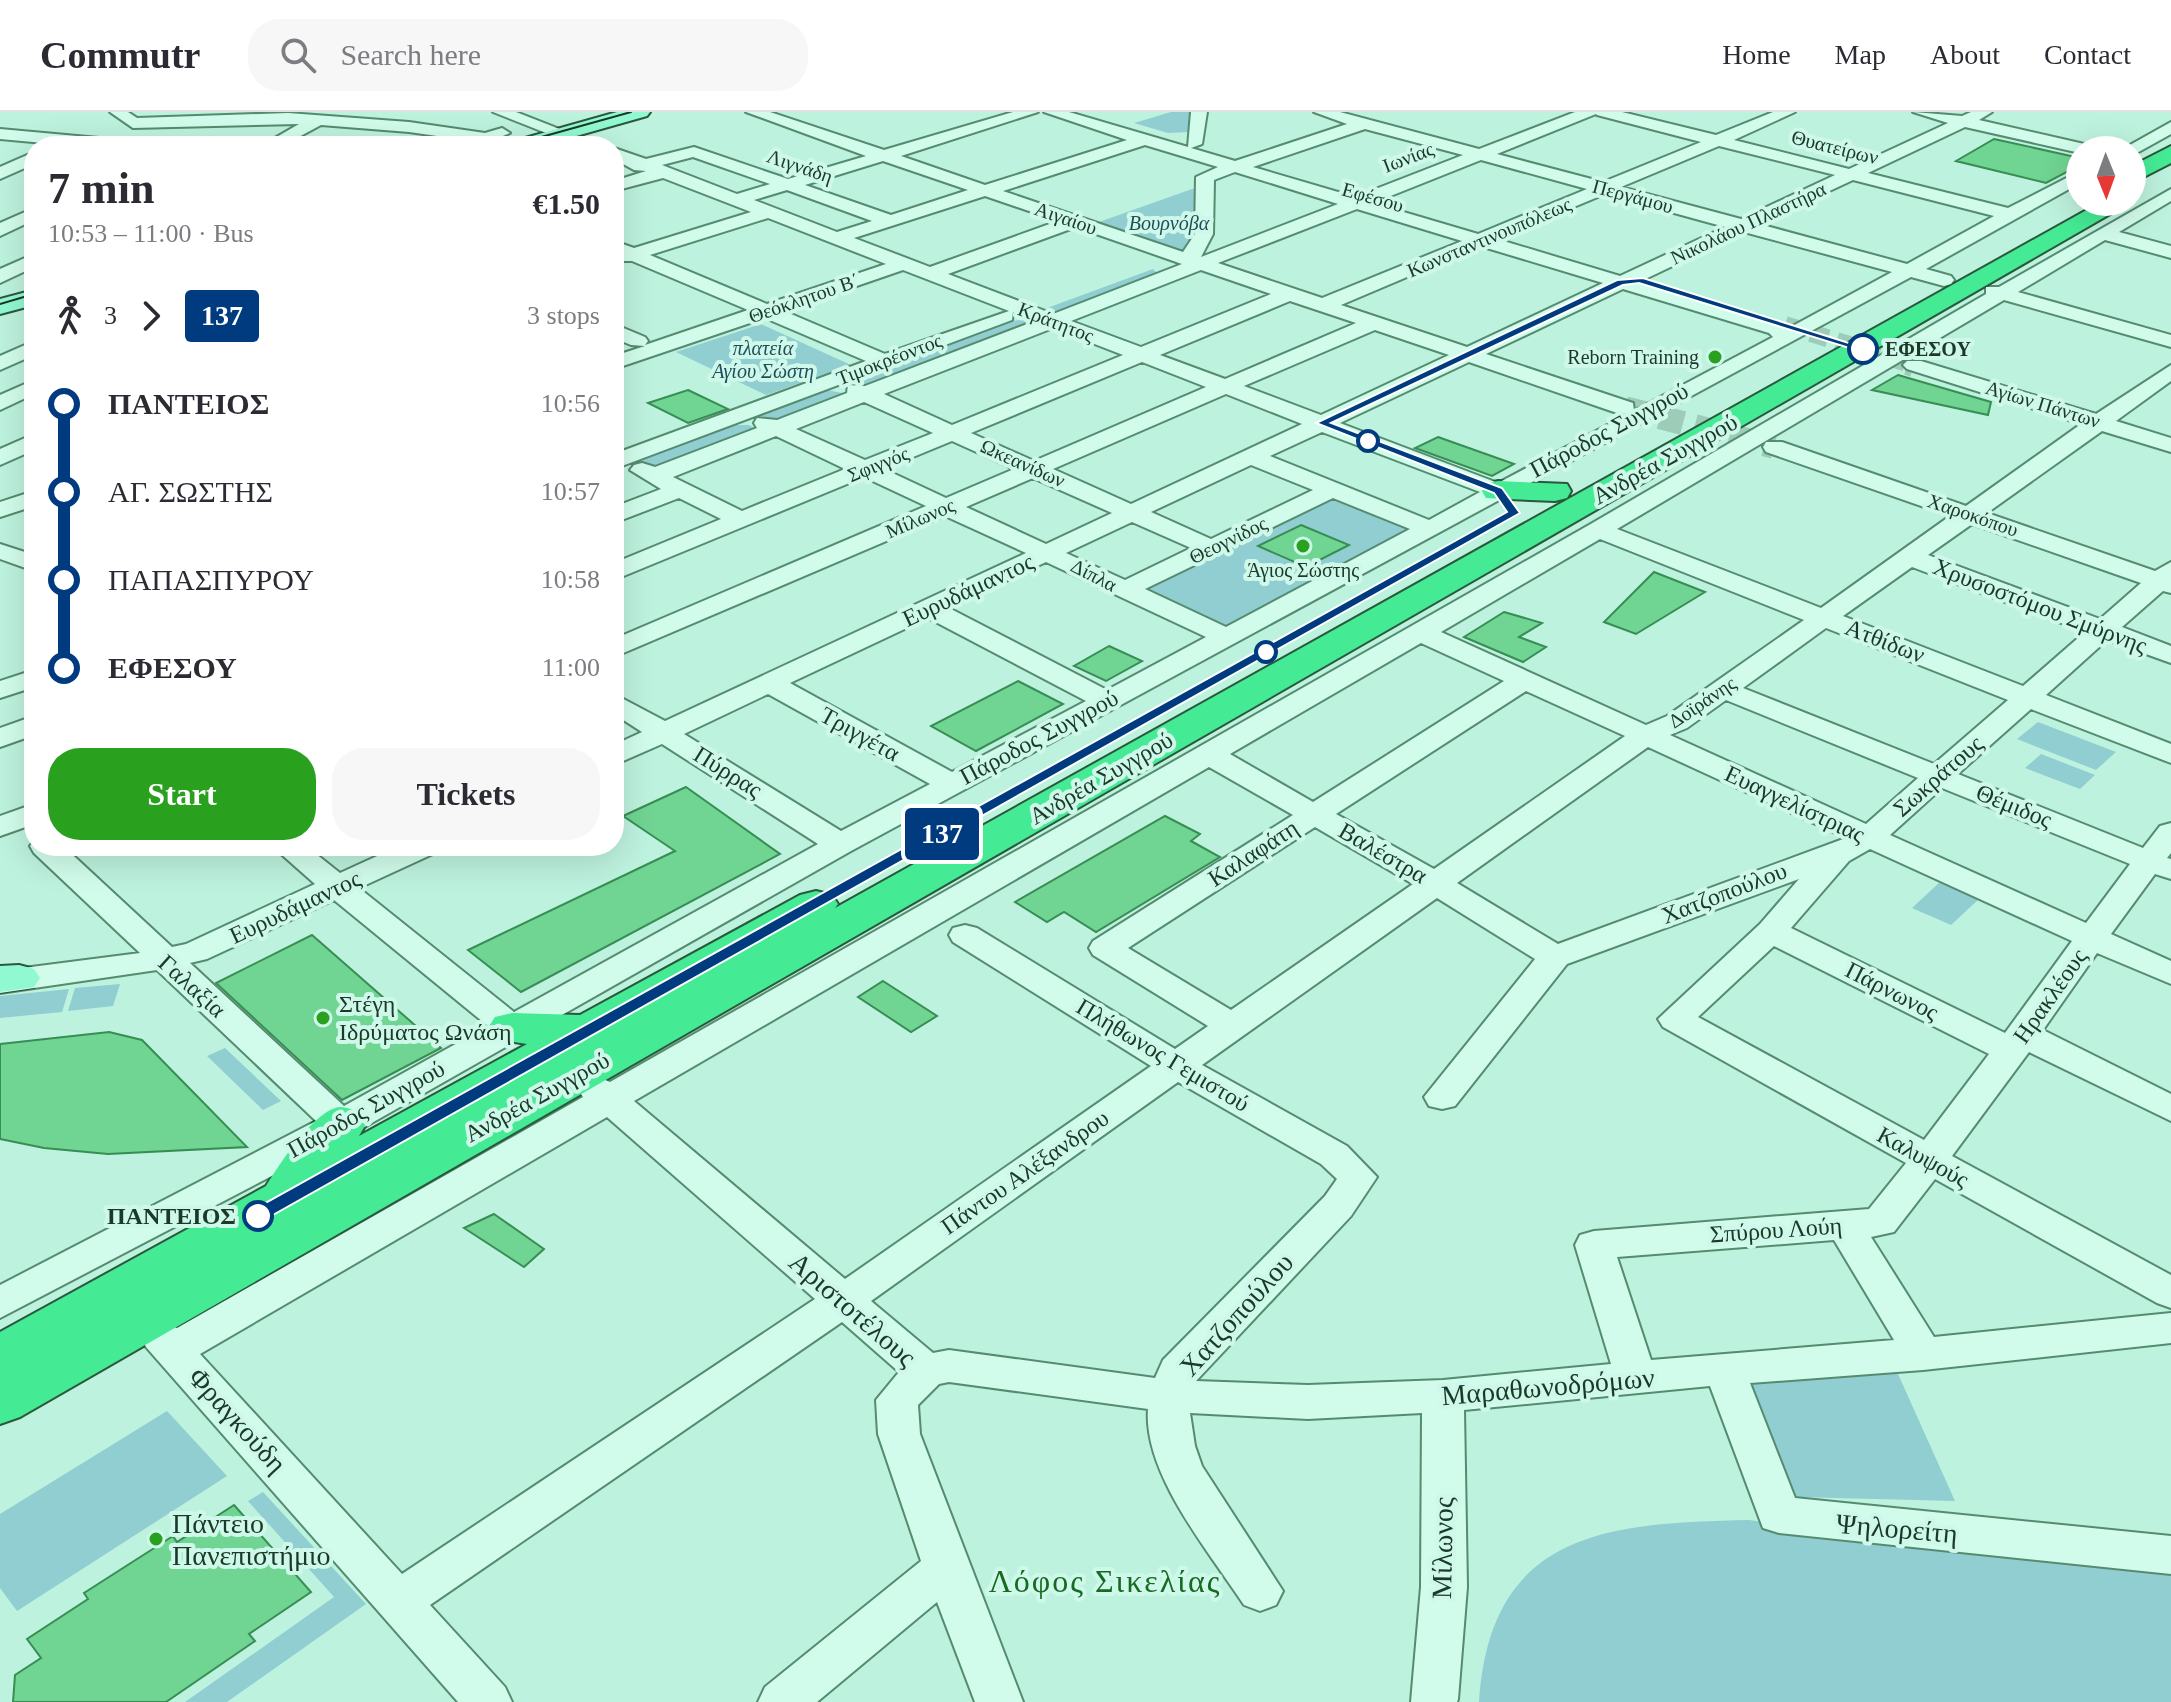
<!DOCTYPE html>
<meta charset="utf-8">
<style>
body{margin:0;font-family:Georgia,serif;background:#f7f7f7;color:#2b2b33;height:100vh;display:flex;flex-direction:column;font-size:30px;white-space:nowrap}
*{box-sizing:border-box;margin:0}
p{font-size:26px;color:#7c7c81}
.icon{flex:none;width:44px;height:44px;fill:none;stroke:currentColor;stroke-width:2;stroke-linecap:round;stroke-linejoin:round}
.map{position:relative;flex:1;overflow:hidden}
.sheet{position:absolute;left:24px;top:24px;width:600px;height:720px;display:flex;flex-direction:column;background:#fff;border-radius:32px;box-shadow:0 8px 32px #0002}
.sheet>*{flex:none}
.badge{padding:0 16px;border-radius:6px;font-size:28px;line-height:52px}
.needle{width:52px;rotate:179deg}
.controls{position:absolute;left:2066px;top:24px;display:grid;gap:16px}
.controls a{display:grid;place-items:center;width:80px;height:80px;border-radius:50%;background:#fff;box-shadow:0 8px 32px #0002;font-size:40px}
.map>.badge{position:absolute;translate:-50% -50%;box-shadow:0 0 0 4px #fff}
.legs{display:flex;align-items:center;gap:12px;height:88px;padding:0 24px;font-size:26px}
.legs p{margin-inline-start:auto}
.overview{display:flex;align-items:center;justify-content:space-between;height:136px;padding:0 24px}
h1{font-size:44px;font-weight:700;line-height:60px}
.button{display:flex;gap:16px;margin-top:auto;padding:16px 24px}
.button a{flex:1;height:92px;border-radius:32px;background:#2aa01f;color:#fff;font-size:32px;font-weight:700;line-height:92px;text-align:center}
.button a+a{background:#f7f7f7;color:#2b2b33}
ul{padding:0 24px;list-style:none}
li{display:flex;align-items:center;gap:28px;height:88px;font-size:30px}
li i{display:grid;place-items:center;width:12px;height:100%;margin:0 10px;background:currentColor}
li i::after{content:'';width:20px;height:20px;margin:-10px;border:6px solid;border-radius:50%;background:#fff}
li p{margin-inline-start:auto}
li:first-child i{background:linear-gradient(#0000 50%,currentColor 0)}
li:last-child i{background:linear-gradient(currentColor 50%,#0000 0)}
header{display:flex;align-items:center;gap:48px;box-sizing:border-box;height:112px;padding:0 40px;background:#fff;border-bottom:2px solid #e1e1e2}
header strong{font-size:38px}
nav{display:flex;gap:44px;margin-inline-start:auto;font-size:28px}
.search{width:560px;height:72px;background:#f7f7f7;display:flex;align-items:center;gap:20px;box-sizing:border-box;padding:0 28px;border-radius:32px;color:#7c7c81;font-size:30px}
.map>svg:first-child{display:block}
.green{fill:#91ced1}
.building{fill:#70d492;stroke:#388d54;stroke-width:2}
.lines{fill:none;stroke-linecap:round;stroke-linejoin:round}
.minor-tunnel-far1{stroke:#9dcdb9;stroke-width:18;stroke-dasharray:18 9;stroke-linecap:butt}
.minor-tunnel{stroke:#9dcdb9;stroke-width:24;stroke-dasharray:24 12;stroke-linecap:butt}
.minor-casing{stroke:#558b6e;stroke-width:4}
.major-casing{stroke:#2a583c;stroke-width:4}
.highway-casing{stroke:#2a583c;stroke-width:4}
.minor{fill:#d1fcec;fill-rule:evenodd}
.major{fill:#91f9d1;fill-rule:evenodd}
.highway{fill:#45ea95;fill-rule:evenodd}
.tram{stroke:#1b3927;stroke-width:2}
.line-1{fill:#003b80;stroke:#fff;stroke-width:2}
.stop-1-dot{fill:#fff;stroke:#003b80;stroke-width:4}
.poi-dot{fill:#2aa01f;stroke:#cef8e9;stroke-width:3}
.labels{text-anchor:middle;stroke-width:8;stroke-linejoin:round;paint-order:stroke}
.far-street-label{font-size:20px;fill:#1b3927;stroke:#cef8e9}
.far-park-label{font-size:20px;font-style:italic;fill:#1f4e58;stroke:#cef8e9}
.far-stop-label{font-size:20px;font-weight:bold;fill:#1b3927;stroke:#cef8e9;text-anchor:start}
.far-poi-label{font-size:20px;fill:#1b3927;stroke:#cef8e9;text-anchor:end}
.street-label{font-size:24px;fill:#1b3927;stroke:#cef8e9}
.poi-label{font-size:24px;fill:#1b3927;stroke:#cef8e9;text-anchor:start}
.stop-label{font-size:24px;font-weight:bold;fill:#1b3927;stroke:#cef8e9;text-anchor:end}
.near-street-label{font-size:28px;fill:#1b3927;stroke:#cef8e9}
.near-poi-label{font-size:28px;fill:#1b3927;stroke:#cef8e9;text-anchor:start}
.near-neighbourhood-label{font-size:32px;letter-spacing:2px;fill:#166a22;stroke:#cef8e9}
</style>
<header>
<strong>Commutr</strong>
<div class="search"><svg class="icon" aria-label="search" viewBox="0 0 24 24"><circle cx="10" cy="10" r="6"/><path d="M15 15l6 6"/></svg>Search here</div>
<nav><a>Home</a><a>Map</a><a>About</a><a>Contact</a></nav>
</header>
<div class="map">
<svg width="2171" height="1590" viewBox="0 0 2171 1590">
<rect width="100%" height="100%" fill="#bdf2de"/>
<!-- green -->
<path class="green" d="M1171,0h19l-1,20 -21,1 -34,-10z
M1192,77h7l-9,60 -5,4 -85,-27 -1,-4z
M1153,157l5,5 -107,39 -12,-2z
M1023,208l9,3 -157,64 -20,-5 2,-5 151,-56z
M761,212l90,41 -85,30 -90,-43z
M827,278l20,4 -67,29 -20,-4v-6z
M729,313h20l7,4 -101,40 -14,-5 2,-6z
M1328,383l82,33 -188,100 -84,-40z
M2038,610l78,30 -20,18 -79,-31z
M2041,642l54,21 -15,14 -55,-21z
M1940,770l39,17 -28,26 -39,-17z
M120,872l-7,22 -45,5 7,-23z
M69,877l-7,23 -62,6v-22z
M225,936l56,53 -18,9 -56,-54z
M1894,1253l61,136 -160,-4 -50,-122z
M167,1299l60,65 -210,135 -17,-23v-74z
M263,1380l103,112 -139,98h-42l149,-105 -86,-96z
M1749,1408l219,30 203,20v132h-692c11,-172 130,-179 270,-182z"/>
<!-- building -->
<path class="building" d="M1994,27l86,19v7l-34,18 -90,-22z
M1898,263l93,27 -3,13 -116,-25z
M688,278l40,19 -40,14 -40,-20z
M1438,325l76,27 -22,12 -77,-28z
M1301,413l48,20 -43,22 -48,-21z
M1654,460l51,20 -69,42 -32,-12z
M1504,500l38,11 -23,14 27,10 -23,15 -59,-25z
M1109,534l33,15 -36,20 -32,-15z
M1018,569l45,23 -87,47 -45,-25z
M686,675l94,67 -259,138 -53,-42 207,-99 -52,-35z
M1165,704l35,18 -9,7 29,16 -124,75 -32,-20 -17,10 -32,-20z
M312,823l129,113 -99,52 -126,-117z
M883,869l54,35 -26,16 -53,-35z
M109,920l33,8 105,107 -139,7 -64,-6 -44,-9v-95z
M494,1102l50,35 -20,18 -60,-39z
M234,1393l77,87 -62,42 6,7 -89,61h-153l2,-27 26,-17 -14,-19 61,-40 -4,-6 89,-57 4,6z"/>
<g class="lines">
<!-- minor-tunnel-far1 -->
<path class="minor-tunnel-far1" d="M1785,213l129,40"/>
<!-- minor-tunnel -->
<path class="minor-tunnel" d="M1908,251l6,2
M1625,296l149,39"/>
<defs>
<path id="minor" d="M110,0h18l9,6 151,-5 121,9 76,11 17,-5 8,5 -24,10 -77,-11 -88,-7 -39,21h-21l38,-22 -166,4z
M493,0h23l87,34h-24z
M746,0h24l114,38 129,-38h25l-137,44 84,29 142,-45 -83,-28h25l119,35 3,-35h16l-5,32 -11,4 44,13 112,-37 -33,-12h26l139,37 96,-37h47l94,23 57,-23h22l-61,28 115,29 99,-46 -35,-11 49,4 9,-4h21l-13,8 114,26 2,4h-15v3l-115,-26 -97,46 140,35 72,-37v12l-154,86 25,7 3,4 -3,4 -7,2 -33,-9 -1060,574 -497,282 -354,185v-33l316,-164 -159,-151 -157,23v-22l140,-18 -106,-100 -4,-7 4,-6v6h29l109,101 14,-3 129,-60 -43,-38h34l34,27 59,-27h40l-4,7 -76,35 155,124 304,-168 -156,-100 -48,21v-20l28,-13 -28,-18v-20l51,27 361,-168 -81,-37 -331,141v-18l312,-133 -62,-29 -250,103v-17l107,-44 -42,-21 -65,25v-16l47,-18 -31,-19 4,-5 8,-2 13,4 102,-39 -3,-5 3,-5 20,2 70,-27 1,-8 17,1 170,-65 -22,-9 -1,8 -398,149v-15l252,-93 -101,-43 -151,51v-13l31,-10 -14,-1 -17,-7v-14l31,13 3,4 -3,4 103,-35 -116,-49h-13l-5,-7v-13l20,7 117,-36 -88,-34 -49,13v-10l32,-10 -12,-1 -20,-11v-11l32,11 48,-12 94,32 78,-23zM1596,2l1,1 104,27 -98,40 -106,-28zM1365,17l98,26 -108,42 -102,-30zM1145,33l73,22 -22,10 -1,57 -12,18 -180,-61zM1719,34l116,29 -94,44 -120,-32zM693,45l77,27 -33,10 -75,-29zM1481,48l106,29 -109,45 -105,-31zM883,49l85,29 -77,25 -86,-30zM1235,60l103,32 -137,53 12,-23 1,-54zM1853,68l141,36 -87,48 -148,-40zM787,78l85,31 -35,11 -83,-32zM1605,82l120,33 -105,49 -123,-37zM985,84l73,25 -128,46 -76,-29zM1357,97l105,32 -140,57 -104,-35zM768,106l118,46 -119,40 -117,-49zM1076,115l106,37 -129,50 -105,-40zM1744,120l148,40 -103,56 -150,-46zM1480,134l123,37 -136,64 -126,-42zM903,158l106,41 -124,43 -101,-43zM1201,158l70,24 -130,53 -70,-26zM1623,177l146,44 4,4 -139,74 -1,-8 -147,-49zM1290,189l66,22 -131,56 -65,-24zM1053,216l70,27 -171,70 -68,-31zM1375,218l74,25 -128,60 -77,-29zM1142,250l64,25 -172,74 -63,-28zM1469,250l148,51 11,1 -130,69 -158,-60zM1226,282l76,30 -171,80 -78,-35zM864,290l69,31 -68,27 -69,-31zM1322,320l158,60 -51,28 -159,-64zM776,324l69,33 -103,42 -69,-34zM952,329l62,28 -68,29 -62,-29zM1251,353l62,25 -102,49 -60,-27zM1033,366l79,35 -66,31 -80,-37zM1333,386l77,31 -184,98 -81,-38zM1132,410l59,26 -66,32 -59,-27zM1046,450l160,75 -99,53 -158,-82zM928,506l158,83 -134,71 -162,-89zM768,582l162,90 -89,47 -157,-97zM334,788l154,126 -144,80 -154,-143 17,-4z
M2171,10v12l-36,20 -14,-4z
M0,17l132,12 8,5h-63l-77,-7z
M34,40v12l-34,15v-12z
M2171,77v12l-52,31 52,14v12l-66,-18 -87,52 153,43v12l-167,-47 -387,229 204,79 129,-92 -184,-64 -3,-5 3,-5h16l184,64 115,-82 -174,-55 -4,-4 4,-4h14l175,53 75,-49v16l-55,40 55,17v14l-69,-21 -115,82 168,58 16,-9v31l-8,-2 -41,36 49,19v17l-64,-23 -61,55 125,49v19l-140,-54 -73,65 185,74 17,-22 11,-3v30l-4,5 4,1v20l-16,-5 -44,60 60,27v23l-74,-31 -54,77 128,64v27l-142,-69 -77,104 219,119v33l-14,-5 -222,-124 -41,53 -23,5 63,100 237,-24v30l-248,27 -173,13 45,115 376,38v38l-392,-41 -16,-5 -53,-142 -246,24 3,177 -9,112 -1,3h-46l10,-115 1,-174 -114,6 -118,-6 5,33 7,20 81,125 -7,14 -16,6 -16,-6c-34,-52 -101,-131 -96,-196l-199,-27 -10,2 -21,21 2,29 103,268h-48l-38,-100 -120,100h-59l7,-15 156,-126 -43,-127 -2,-34 23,-28 -57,-50 -412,283 75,82 7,15h-54l-312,-355 -6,-11 6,-11 14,-4 17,7 406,-231 -7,-10 5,-8 13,-4 16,7 979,-557 397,-231v-7h13zM1972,412l169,59 -41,36 -172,-64zM1600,427l204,81 -137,96 -21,9 -205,-93zM1912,455l173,65 -62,54 -180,-70zM1826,516l182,72 -74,64 -191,-76zM1421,531l83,38 -191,121 -83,-48zM1526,579l99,45 -191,133 -98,-55zM1726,588l192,78 -52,46 -196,-89 17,-7zM1648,635l198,91 -288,106 -101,-61zM1209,655l84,48 -200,126 -4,7 4,7 115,71 -33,23 -198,-121 -12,-3 -12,3 -4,7 4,7 198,124 -306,213 -211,-178zM1942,676l188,76 -44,59 -196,-88zM1315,715l98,57 -182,126 -103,-62zM1870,737l202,92 -67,92 -214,-105 58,-67zM1799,767l-39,45 -102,95 5,8 243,136 -37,46 -275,22 -14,4 -5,10 36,119 -168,16 -135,5 -112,-4 155,-165 26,-39 -30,-31 -145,-81 235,-167 98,61 -111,138 5,9 13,3 13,-3 112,-142zM1774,834l215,108 -65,86 -226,-123zM1178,970l143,82 16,15 -12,17 -162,164 -8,18 -206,-28 -16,3 -62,-52zM607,1005l208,182 -413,275 -202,-220zM1834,1128l60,100 -243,20 -34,-103z
M34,96v12l-34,16v-13z
M34,142v13l-34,16v-14z
M34,229v14l-34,15v-14z
M34,268v14l-34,16v-15z
M34,322v16l-34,15v-16z
M34,379v15l-34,11v-15z
M0,432l34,11v16l-34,-12z
M34,558v17l-34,11v-17z
M34,604v19l-34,12v-19z
M34,692v20l-34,12v-20z"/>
<path id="major" d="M617,0h33l-3,4 -106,30h-33l3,-4z
M34,178v15l-34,9v-15z
M19,853l15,4 6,9 -6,9 -34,5v-26z"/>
<path id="highway" d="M2171,34v17l-39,20v-17z
M2101,90h30l-2111,1215 -20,7v-92l266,-146c13,-21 49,-77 74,-79 6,0 13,3 19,5l7,12 -7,12 168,-92 -32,-5 -7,-11 7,-11 17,-4 68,2 220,-120 16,-4 16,4 6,9 -3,4z
M1498,369l69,3 4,7 -4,7 -12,3 -69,-3 -4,-7 4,-7z"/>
</defs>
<!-- minor casing -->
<use href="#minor" class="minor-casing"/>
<!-- major casing -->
<use href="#major" class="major-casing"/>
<!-- highway casing -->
<use href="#highway" class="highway-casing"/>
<!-- minor -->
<use href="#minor" class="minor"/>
<!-- major -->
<use href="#major" class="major"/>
<!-- highway -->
<use href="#highway" class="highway"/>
<!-- tram -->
<path class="tram" d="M509,34l122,-34
M0,192l34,-10"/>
</g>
<!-- line-1 -->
<path class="line-1" d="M1643,166l225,71 -9,2 -220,-68 -16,2 -292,138 171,65 18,25 -1256,707h-13v-9l1256,-699 -13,-19 -178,-70 301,-143z"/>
<!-- markers -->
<g class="stop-1-dot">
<circle cx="1863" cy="237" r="14"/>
<circle cx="1368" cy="329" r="10"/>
<circle cx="1266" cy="540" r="10"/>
<circle cx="258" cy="1104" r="14"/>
</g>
<g class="poi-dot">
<circle cx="1715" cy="245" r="8"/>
<circle cx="1303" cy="434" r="8"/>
<circle cx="323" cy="906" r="8"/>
<circle cx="156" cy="1427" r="8"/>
</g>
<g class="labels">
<!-- far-street labels -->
<g class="far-street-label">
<text transform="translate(1835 35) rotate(14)" y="7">Θυατείρων</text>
<text transform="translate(1408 45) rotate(-21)" y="7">Ιωνίας</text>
<text transform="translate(800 54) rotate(19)" y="7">Λιγνάδη</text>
<text transform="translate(1633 84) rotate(15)" y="7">Περγάμου</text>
<text transform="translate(1373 85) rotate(16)" y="7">Εφέσου</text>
<text transform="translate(1066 106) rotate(19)" y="7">Αιγαίου</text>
<text transform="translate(1748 111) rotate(-25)" y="7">Νικολάου Πλαστήρα</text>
<text transform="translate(1489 125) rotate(-23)" y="7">Κωνσταντινουπόλεως</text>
<text transform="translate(804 186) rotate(-19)" y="7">Θεόκλητου Β΄</text>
<text transform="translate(1056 210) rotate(21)" y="7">Κράτητος</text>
<text transform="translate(889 247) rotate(-21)" y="7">Τιμοκρέοντος</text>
<text transform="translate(2043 292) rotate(17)" y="7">Αγίων Πάντων</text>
<text transform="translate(1023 351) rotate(24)" y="7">Ωκεανίδων</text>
<text transform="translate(878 352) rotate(-22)" y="7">Σφιγγός</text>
<text transform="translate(1973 403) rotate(19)" y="7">Χαροκόπου</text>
<text transform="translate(920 406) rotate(-23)" y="7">Μίλωνος</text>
<text transform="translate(1228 428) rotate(-26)" y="7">Θεογνίδος</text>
<text transform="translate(1094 463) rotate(27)" y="7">Δίπλα</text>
<text transform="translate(1702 590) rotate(-34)" y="7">Δοϊράνης</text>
</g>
<!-- far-park labels -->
<g class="far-park-label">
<text x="1169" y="118">Βουρνόβα</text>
<text x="763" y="243">πλατεία<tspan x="763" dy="23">Αγίου Σώστη</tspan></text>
</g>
<!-- far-stop labels -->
<g class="far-stop-label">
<text x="1885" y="244">ΕΦΕΣΟΥ</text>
</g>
<!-- far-poi labels -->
<g class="far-poi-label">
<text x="1699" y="252">Reborn Training</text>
<text x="1303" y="465" text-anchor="middle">Άγιος Σώστης</text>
</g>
<!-- street labels -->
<g class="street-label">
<text transform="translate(1609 318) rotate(-28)" y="8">Πάροδος Συγγρού</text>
<text transform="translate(1665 347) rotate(-29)" y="8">Ανδρέα Συγγρού</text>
<text transform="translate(968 478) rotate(-25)" y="8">Ευρυδάμαντος</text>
<text transform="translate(2040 494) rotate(21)" y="8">Χρυσοστόμου Σμύρνης</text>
<text transform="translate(1885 529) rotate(21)" y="8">Ατθίδων</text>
<text transform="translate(860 622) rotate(29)" y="8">Τριγγέτα</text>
<text transform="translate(1039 625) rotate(-28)" y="8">Πάροδος Συγγρού</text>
<text transform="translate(728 660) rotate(32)" y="8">Πύρρας</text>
<text transform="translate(1938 664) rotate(-41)" y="8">Σωκράτους</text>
<text transform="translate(1101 666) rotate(-30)" y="8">Ανδρέα Συγγρού</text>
<text transform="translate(1795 692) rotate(25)" y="8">Ευαγγελίστριας</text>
<text transform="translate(2014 694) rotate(22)" y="8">Θέμιδος</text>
<text transform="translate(1253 741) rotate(-33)" y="8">Καλαφάτη</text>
<text transform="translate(1383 741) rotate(30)" y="8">Βαλέστρα</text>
<text transform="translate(1724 781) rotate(-21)" y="8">Χατζοπούλου</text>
<text transform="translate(295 795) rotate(-25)" y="8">Ευρυδάμαντος</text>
<text transform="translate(192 874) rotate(42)" y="8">Γαλαξία</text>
<text transform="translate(1892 879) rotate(27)" y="8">Πάρνωνος</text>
<text transform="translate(2050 884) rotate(-55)" y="8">Ηρακλέους</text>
<text transform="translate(1163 943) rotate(31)" y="8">Πλήθωνος Γεμιστού</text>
<text transform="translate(537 985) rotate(-29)" y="8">Ανδρέα Συγγρού</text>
<text transform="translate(366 997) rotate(-29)" y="8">Πάροδος Συγγρού</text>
<text transform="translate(1923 1045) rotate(29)" y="8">Καλυψούς</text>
<text transform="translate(1025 1060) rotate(-35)" y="8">Πάντου Αλέξανδρου</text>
<text transform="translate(1776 1118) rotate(-4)" y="8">Σπύρου Λούη</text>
</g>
<!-- poi labels -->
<g class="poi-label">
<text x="339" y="900">Στέγη<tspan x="339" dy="28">Iδρύματος Ωνάση</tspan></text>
</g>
<!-- stop labels -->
<g class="stop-label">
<text x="236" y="1112">ΠΑΝΤΕΙΟΣ</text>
</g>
<!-- near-street labels -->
<g class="near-street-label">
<text transform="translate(853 1197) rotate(41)" y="10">Αριστοτέλους</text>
<text transform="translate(1236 1202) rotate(-48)" y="10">Χατζοπούλου</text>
<text transform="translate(1548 1274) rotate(-5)" y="10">Μαραθωνοδρόμων</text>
<text transform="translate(238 1308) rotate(48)" y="10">Φραγκούδη</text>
<text transform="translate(1897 1416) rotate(5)" y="10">Ψηλορείτη</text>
<text transform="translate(1442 1436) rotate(-89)" y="10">Μίλωνος</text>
</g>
<!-- near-poi labels -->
<g class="near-poi-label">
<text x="172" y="1421">Πάντειο<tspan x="172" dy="32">Πανεπιστήμιο</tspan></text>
</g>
<!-- near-neighbourhood labels -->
<g class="near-neighbourhood-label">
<text x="1105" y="1480">Λόφος Σικελίας</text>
</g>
</g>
</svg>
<div class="controls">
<a><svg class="needle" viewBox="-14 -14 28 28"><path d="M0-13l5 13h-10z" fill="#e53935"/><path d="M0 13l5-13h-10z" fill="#7c7c81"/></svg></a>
</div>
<b class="badge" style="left:942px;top:722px;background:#003b80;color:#fff">137</b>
<section class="sheet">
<div class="overview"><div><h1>7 min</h1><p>10:53 – 11:00 · Bus</p></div><b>€1.50</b></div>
<div class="legs"><svg class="icon" aria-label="walk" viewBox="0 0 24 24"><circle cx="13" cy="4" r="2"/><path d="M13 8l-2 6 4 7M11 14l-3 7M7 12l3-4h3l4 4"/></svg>3<svg class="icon" aria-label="forward" viewBox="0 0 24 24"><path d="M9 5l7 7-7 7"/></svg><b class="badge" style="background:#003b80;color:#fff">137</b><p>3 stops</p></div>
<ul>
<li><i style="color:#003b80"></i><b>ΠΑΝΤΕΙΟΣ</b><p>10:56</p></li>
<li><i style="color:#003b80"></i><span>ΑΓ. ΣΩΣΤΗΣ</span><p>10:57</p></li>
<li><i style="color:#003b80"></i><span>ΠΑΠΑΣΠΥΡΟΥ</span><p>10:58</p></li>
<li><i style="color:#003b80"></i><b>ΕΦΕΣΟΥ</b><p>11:00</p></li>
</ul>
<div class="button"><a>Start</a><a>Tickets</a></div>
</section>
</div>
